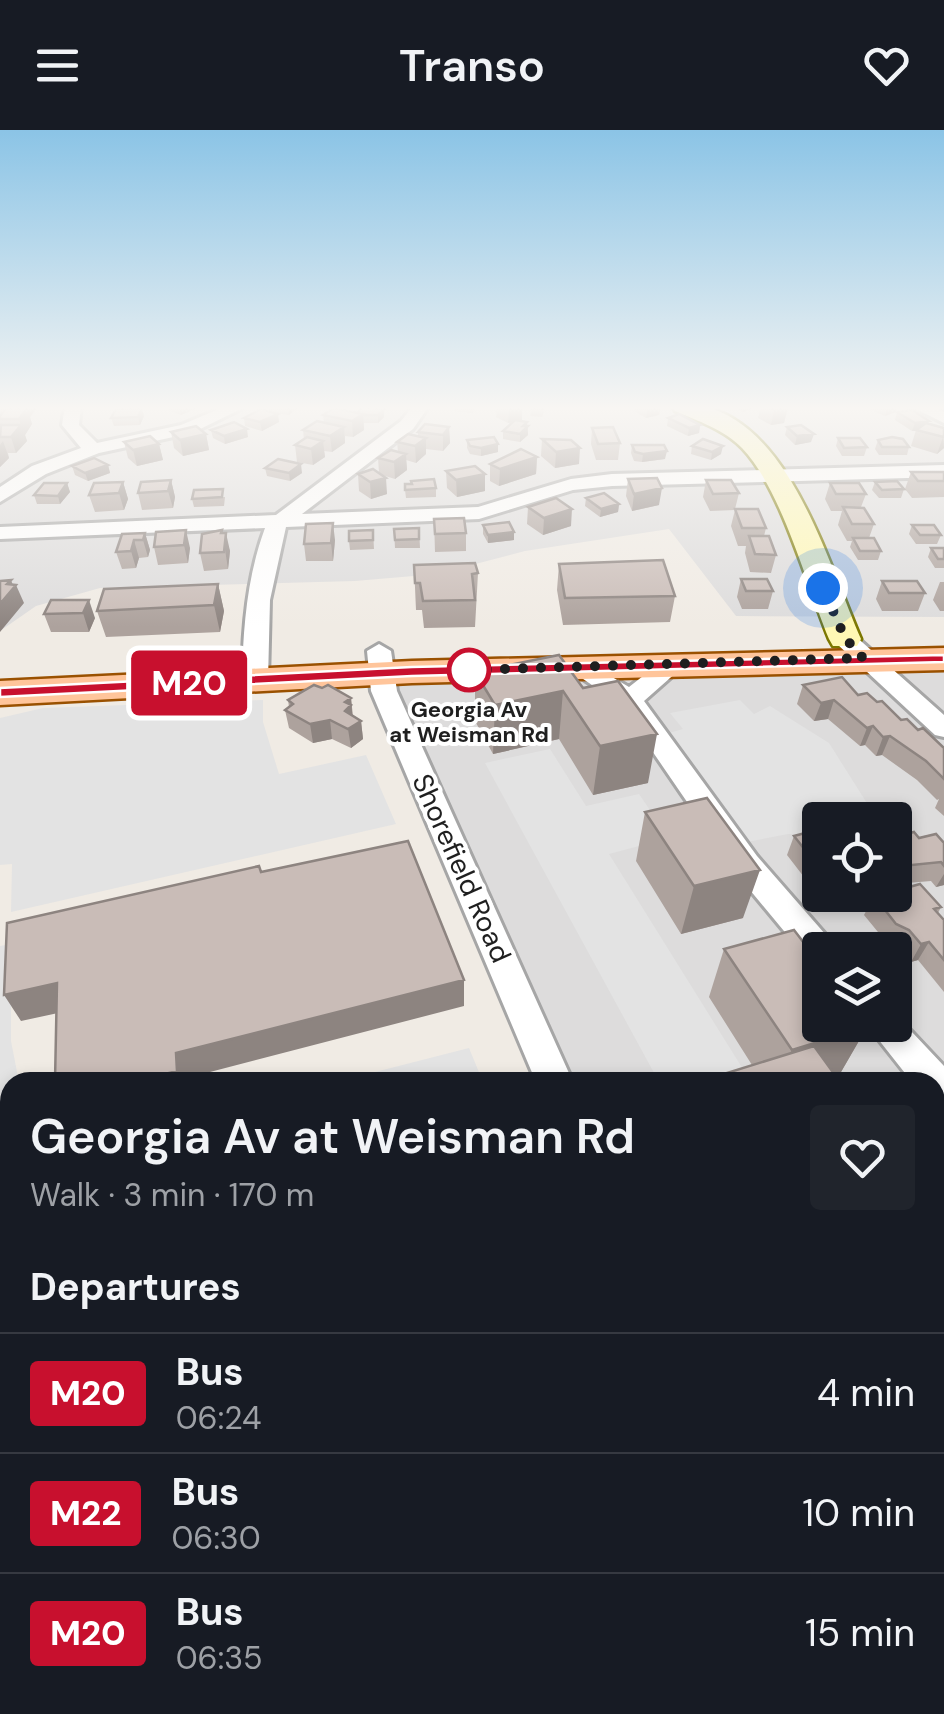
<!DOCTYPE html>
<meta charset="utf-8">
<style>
body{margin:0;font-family:"DM Sans",sans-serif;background:#20242c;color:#f1f3f6;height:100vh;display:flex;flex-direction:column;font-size:38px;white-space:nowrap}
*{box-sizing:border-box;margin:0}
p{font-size:32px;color:#9ea1a6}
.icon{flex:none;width:55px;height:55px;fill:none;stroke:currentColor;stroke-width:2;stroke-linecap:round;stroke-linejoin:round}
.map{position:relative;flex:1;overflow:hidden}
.sheet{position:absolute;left:0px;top:942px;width:945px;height:642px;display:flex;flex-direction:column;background:#171b24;border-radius:30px 30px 0 0;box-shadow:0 5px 15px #0003}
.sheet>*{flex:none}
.badge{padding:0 20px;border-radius:8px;font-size:35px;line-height:65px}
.buttons{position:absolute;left:802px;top:672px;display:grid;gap:20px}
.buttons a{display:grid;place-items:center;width:110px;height:110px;border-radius:10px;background:#171b24;box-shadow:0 5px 15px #0003;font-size:50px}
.you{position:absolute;width:50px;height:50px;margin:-25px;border:8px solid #fff;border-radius:50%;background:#1a73e8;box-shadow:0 0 0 15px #1a73e833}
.map>.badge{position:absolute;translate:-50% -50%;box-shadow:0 0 0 5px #fff}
h2{padding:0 30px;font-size:38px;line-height:90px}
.round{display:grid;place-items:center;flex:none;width:105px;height:105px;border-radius:10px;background:#20242c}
.summary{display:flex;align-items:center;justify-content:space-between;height:170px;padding:0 30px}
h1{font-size:48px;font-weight:600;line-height:75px}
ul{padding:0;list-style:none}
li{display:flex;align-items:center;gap:30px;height:120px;padding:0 30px;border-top:2px solid #363941}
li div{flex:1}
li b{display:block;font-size:38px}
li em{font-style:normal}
li .badge{min-width:110px;font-weight:700;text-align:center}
header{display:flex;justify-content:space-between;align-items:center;height:130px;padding:0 30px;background:#171b24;font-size:45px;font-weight:600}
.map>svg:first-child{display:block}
.residential{fill:#dddcdc;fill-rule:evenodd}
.parking{fill:#e3e3e3}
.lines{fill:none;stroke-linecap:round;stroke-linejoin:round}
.street-casing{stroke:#a6a6a6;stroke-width:6}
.secondary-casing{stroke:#7c7700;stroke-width:5}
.primary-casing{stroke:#9a5100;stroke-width:5}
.street{fill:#fff;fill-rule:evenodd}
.secondary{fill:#fff8b4;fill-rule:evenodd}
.primary{fill:#ffc59b;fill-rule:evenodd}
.wall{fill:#ada29d}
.shaded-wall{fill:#8d8480}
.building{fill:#c9bcb7;stroke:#8d8480;stroke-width:2.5}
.line{fill:#c8102e;stroke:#fff;stroke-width:2.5}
.walk{stroke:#1f1f1f;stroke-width:10;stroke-dasharray:0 18}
.stop-dot{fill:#fff;stroke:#c8102e;stroke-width:5}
.labels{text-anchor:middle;stroke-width:8;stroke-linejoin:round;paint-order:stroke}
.far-stop-label{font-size:22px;font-weight:bold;fill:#1f1f1f;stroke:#fff}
.street-label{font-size:28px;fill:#1f1f1f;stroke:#fff}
</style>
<header><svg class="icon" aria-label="menu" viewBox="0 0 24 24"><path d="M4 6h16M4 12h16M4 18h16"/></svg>Transo<svg class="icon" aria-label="heart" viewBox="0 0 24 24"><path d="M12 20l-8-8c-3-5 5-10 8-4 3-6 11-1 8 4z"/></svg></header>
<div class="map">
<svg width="944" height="1584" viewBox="0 0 944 1584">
<rect width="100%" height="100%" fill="#f0ebe4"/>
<!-- residential -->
<path class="residential" d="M0,276h944v211l-208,-1 -67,-87 -144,22 -88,23 -82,7 -255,7 -64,18 -36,25z
M944,529v1055h-944v-493l10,-3v487h925v-623h-407l24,-6 -173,-403zM820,690h75v75h-75zM820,820h75v75h-75z"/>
<!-- parking -->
<path class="parking" d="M263,570v22l16,52 87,-19 30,69 -385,88 1,-48 -12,1v-147l43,-10z
M740,570l14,14 16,-8 59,37 41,65 -22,1 5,11h-33v14h-32l-41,8 -78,-109 14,-4 -13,-16z
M550,619l36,57 53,-12 30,44 -60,16 142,228h-92l-174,-319z
M11,814v97l8,41h-9v122l-10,2v-260z
M469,918l14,34h-147z"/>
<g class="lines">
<defs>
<path id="street" d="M65,276h16l-2,19 18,18 84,-18 45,-19h21l-55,27 -93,20 -53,21 -46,28v-15l32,-21 49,-18 -19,-23z
M413,276h16l-16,23 -111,85 176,-7 93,-28 41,-5 332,-9v12l-332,9 -39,4 -94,29 -193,8 -16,73 -2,80 -13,8 -13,-8c1,-52 5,-103 23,-152l-265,11v-12l276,-12 125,-94z
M910,276h21l13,6v11z
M845,502l8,2 91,81v22l-9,-2 -98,-91 -4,-5 4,-5z
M379,514l12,7 6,40 176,391h-37l-165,-391 -4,-40z
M675,526l12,7 -43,38 113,155 75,86 4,8h-16v14l-12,-4 -73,-88 -115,-168 -56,-38 3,-5h18l44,26 37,-29z
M895,884l49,52v29l-9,3v-16h-23l-45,-57h28z
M0,1459l10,2v54l-10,-2z
M801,1575h57l3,9h-57z"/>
<path id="secondary" d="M672,276c9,0 21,-2 30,0 89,19 127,160 159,233l-4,7h-24l-4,-7c-22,-53 -48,-151 -87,-191 -17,-18 -44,-27 -67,-37z"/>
<path id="primary" d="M944,518v22l-532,13 -412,22v-24l412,-20z"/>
</defs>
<!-- street casing -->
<use href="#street" class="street-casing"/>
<!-- secondary casing -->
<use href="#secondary" class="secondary-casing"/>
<!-- primary casing -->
<use href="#primary" class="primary-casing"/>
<!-- street -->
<use href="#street" class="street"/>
<!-- secondary -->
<use href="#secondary" class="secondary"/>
<!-- primary -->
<use href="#primary" class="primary"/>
</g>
<!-- wall -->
<path class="wall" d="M0,276h36l1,2 -7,9 2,7 -7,11 2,6 -11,12h-8l1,5 -9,9z
M165,276h35v1l-19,8 -15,-6z
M268,276h32l-11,9 -13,-2 3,9 -17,9 -17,-5 -1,-8 25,-7z
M369,276h20l-5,6v5l-6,6h-14v7l-11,7 -8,-1v7l-13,9 -8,-1 1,6 -12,8 -16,-3 -2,-17 9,-5 -1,-10 21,-7 -1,-8 34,-2 12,-5z
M454,276h22l-3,7 -19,-2z
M497,276h25v14h-3l9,6v9l-8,7 -17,-3v-8l10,-9 -5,1 -12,-6z
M532,276h14l-4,11 -12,-1z
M635,276h26l-2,9 -13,3 -12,-7z
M728,276h32l-17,6z
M761,276l27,1 -4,16 -13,2 -13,-7z
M865,276h33l-2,6 -11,4 -21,-9z
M897,282l47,16v20l-7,6 -26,-8 5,-16 -4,1 -17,-11z
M144,286l-4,9 -26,1 -3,-8z
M668,288l32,7 -1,8 -11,3 -21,-10z
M449,297l1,16 -7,8 -17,-2v5l-10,9 -10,-3 1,10 -12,9 -13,-4 5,19 -16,5 -12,-8 -1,-17 21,-1 -1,-15 20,-6 -1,-10 21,-6v-4z
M787,297l24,15 -16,3 -10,-10z
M592,298l28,15 -2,17h-22l-5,-16z
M211,300l37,7 -23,7 -12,-6z
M171,302l35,2 3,16 -26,6 -9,-8z
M838,308l29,9 -3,9h-22l-6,-10z
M542,309l37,25 -24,4 -14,-12z
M467,310l31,12 -17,4 -11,-2 -3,-6z
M878,310l31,7 -2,8h-28l-4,-6z
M124,312l35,2 4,16 -26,6 -9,-8z
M632,315l33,14 -23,3 -8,-1 -3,-8z
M692,316l29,8 -10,6 -20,-6z
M537,327l-1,17 -37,12 -9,-5v-17z
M108,335l2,8 -22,8 -13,-6 -3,-9z
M265,338l37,5 -12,8 -23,-5z
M446,341l39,20 -28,6 -10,-9z
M911,342h33v25l-32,1 -7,-9z
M628,349l31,26 -27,6 -6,-15z
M171,350l4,17 -2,11 -31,2 -4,-17z
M706,350l33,13 -4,16 31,19 -2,8 12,19 -5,18 -21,-1 -5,-19 1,-7h-8l-7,-20 4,-16 -25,1 -7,-14z
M123,352l5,17 -4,11 -29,2 -6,-17z
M875,352l29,7 -3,9h-22l-7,-8z
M67,353l3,9 -10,12h-23l-3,-9z
M830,353l36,11 -5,13 13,17 -5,14 12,13 -3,9h-20l-8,-13 2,-6h-5l-9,-16 4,-14h-11l-6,-12z
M436,358v9l-30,1 -1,-8z
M225,367l-1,9 -30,1 -2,-8z
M586,368l33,6 -1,8 -18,5 -15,-11z
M528,377l43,19 -28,9 -16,-11z
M434,389l32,14v18l-31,1z
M483,395l31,15 -26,3 -5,-9z
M912,395l29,10 -4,9h-21l-7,-10z
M419,398l1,20h-25l-1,-19z
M373,400l1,19 -24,1 -1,-9z
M156,402l34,16 -2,15 -30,2 -4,-18z
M145,403l5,17 -2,7 -9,1 -3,10 -14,1 -6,-17z
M223,403l7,18 -2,18 -24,2 -4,-18z
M335,410l-2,21h-27l-2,-17z
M931,418h13v20h-9l-7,-11z
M559,434l116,32 -5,26 -107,3 -6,-35z
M414,435l64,8 -3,54 -51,1 -2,-18h-6z
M741,449l32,12 -5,18h-26l-5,-12z
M882,451l43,12 -7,18h-36l-6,-12z
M940,452h4v29h-4l-7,-11z
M218,454l6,27 -4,21 -114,5 -9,-26z
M51,470l44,18 -6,14h-38l-7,-18z
M559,525l89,128 -55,12 -34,-56 -66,15 -18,-33v-49z
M803,555l55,10 19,7 67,46v68l-9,-8 4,-9 -2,1 -20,-20 -35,-25 -6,1 -11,-11 -5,1 -32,-27 -14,2 -17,-17z
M351,568l2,18 8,5 2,18 -12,9 -19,-9 -19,4 -24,-15 -4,-18 4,-3 -1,-7z
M645,682l98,106 -62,16 -45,-73z
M820,699v66h38l-34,8 -37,-48 7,-19z
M895,704l2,2 47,7v42l-8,2 -5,-6 -36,3z
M874,766l67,11 -3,6 6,7v72l-26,-32 -7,2 -12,-14 -12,-5 -23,-28z
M724,819l143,78 -26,45 -7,2 -82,-9 -43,-68z
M944,1150v95l-9,-15v-77z
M944,1366v139l-9,-17v-118z"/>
<!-- shaded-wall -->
<path class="shaded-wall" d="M25,276h11l1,2 -7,9 2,7 -7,11 2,6 -11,12 -5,-16 10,-11 -2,-7 7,-10z
M183,276h17v1l-19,8 -2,-8z
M290,276h10l-11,9 -1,-8z
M516,276h6v14l-14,3 1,-15z
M648,276h13l-2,9 -13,3z
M744,276h16l-17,6z
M894,276h4l-2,6 -11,4 2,-8z
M788,277l-4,16 -13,2 3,-15z
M142,278l2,8 -4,9 -2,-8z
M384,279v8l-6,6v-8z
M278,284l1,8 -17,9 -2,-9z
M363,284l1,16 -11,7 -1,-16z
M929,291l-2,8 -15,2 3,-8z
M527,292l1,13 -8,7v-8l3,-8z
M700,295l-1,8 -11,3 1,-8z
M344,297l1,16 -13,9 -2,-16z
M449,297l1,16 -7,8v-16z
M247,299l1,8 -23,7 -1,-8z
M206,304l3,16 -26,6 -3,-16z
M814,304l-3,8 -16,3 2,-9z
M943,307l1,11 -7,6z
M426,308v16l-10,9 -1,-17z
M3,311l6,17 -9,9v-22z
M323,311l2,16 -12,8 -2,-16z
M159,314l4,16 -26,6 -4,-16z
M498,314v8l-17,4v-8z
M723,316l-2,8 -10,6 1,-8z
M580,318l-1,16 -24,4 1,-16z
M667,321l-2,8 -23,3 1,-8z
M406,324l1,16 -12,9 -1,-17z
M537,327l-1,17 -37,12 1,-17z
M301,334l1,9 -12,8 -1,-8z
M108,335l2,8 -22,8 -3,-8z
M485,344v17l-28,6 -1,-17z
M386,348l1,16 -16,5 -1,-17z
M171,350l4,17 -2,11 -5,-17z
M123,352l5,17 -4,11 -5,-17z
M67,353l3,9 -10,12 -2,-8z
M662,358l-3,17 -27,6 2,-17z
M619,374l-1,8 -18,5 1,-8z
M572,379l-1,17 -28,9 1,-17z
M333,393l2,17 -2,21 -2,-18z
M186,400l4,18 -2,15 -4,-18z
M222,400l3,14 1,-11 4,18 -2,18z
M514,402v8l-26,3v-8z
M145,403l5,17 -2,7 -5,-17z
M134,410l5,18 -3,10 -5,-17z
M11,450l3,8 2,-3 8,18 -24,29v-28l7,-20z
M218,454l6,27 -4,21 -6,-27z
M89,470l6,18 -6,14 -6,-19z
M563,561l-4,48 -66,15 2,-49z
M351,568l2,26 -6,6 -2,-28z
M834,570l-6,19 -14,2 7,-18z
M330,590l2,19 -19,4 -3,-19z
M361,591l2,18 -12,9 -3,-19z
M873,596l-8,19 -5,1 7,-18z
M657,604l-9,49 -55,12 7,-49z
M890,606l-8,19 -6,1 7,-19z
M760,740l-17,48 -62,16 13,-48z
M944,744v11l-8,2z
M828,765h30l-34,8z
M929,812l-11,18 -7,2 10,-18z
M464,850v26l-277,72 1,4h-55l43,-29z
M57,853l15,27 -51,11 -17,-26z
M867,897l-26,45 -33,10h-32l16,-32z
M83,946l4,6h-31l-1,-1z"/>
<!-- building -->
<path class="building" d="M532,276h12l-1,3 -12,-1z
M767,276h19l2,1 -14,3z
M363,277l21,2 -6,6h-17l2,-1 -6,-1z
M6,278h21l-8,11h-19v-3z
M142,278l-4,9 -27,1 5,-9z
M334,278l29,6 -11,7 -29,-6z
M261,279l17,5 -18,8 -16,-4z
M912,280l17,11 -14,2 -18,-11z
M679,284l21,11 -11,3 -21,-10z
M515,290l12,2 -4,4h5l-8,8 -17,-3z
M317,291l27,6 -14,9 -27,-6z
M234,292l13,7 -23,7 -13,-6z
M926,293l18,5v9l-28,-7z
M425,294l24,3 -6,8 -25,-3z
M1,295h20l-10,12h-11z
M801,295l13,9 -17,2 -10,-9z
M196,296l10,8 -26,6 -9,-8z
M613,297l7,16 -22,1 -6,-16z
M408,304l18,4 -11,8 -18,-4z
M150,306l9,8 -26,6 -9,-8z
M307,307l16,4 -12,8 -16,-4z
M494,307l4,7 -17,4 -11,-2 -3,-6z
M892,307l11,2 6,8h-27l-4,-7z
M838,308h22l7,9 -23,1z
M542,309l29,1 9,8 -24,4z
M703,309l20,7 -11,6 -20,-6z
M632,315h32l3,6 -24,3 -8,-2z
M521,319l16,8 -37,12 -10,-5z
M391,320l15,4 -12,8 -16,-4z
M94,328l14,7 -23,8 -13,-7z
M278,329l23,5 -12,9 -24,-5z
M475,336l10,8 -29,6 -10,-9z
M373,339l13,9 -16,4 -12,-8z
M911,342h33v9h-26z
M657,348l5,10 -28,6 -6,-15z
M434,349l2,9 -31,2v-6h7l-1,-3z
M171,350l-3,11 -30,2 3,-11z
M706,350h25l8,13 -26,1z
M897,351l7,8 -22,1 -7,-8z
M123,352l-4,11 -30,2 5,-12z
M44,353h23l-9,13 -24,-1z
M830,353h29l7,11h-30z
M223,359l-1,8 -30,2 2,-9z
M604,363l15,11 -18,5 -15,-11z
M556,368l16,11 -28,9 -16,-11z
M843,377l21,1 10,16h-22z
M735,379h23l8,19h-24z
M464,388l2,15 -31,1 -1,-15z
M509,392l5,10 -26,3 -5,-10z
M333,393l-2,20 -27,1 2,-20z
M912,395h22l7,10h-21z
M419,398v11l-24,1 -1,-11z
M186,400l-2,15 -30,2 2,-15z
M222,400l-1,3h5l-2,19 -24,1 2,-19z
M373,400v10l-24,1v-10z
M145,403l-2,7h-9l-3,11 -15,1 6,-18z
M749,406h20l7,19 -21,-1z
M853,408h21l7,13h-21z
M931,418h13v11h-6z
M663,430l12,36 -110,2 -6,-34z
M475,433l3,10 -6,1 3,26 -52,1 -3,-18h-5l-1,-18z
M741,449h26l6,12h-27z
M11,450l-4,4 9,1 -16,19v-23z
M882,451h35l8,12h-36z
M218,454l-4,21 -117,6 7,-22z
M51,470h38l-6,13 -39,1z
M559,525l24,33 35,-7 39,53 -57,12 -37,-55 -68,14 -20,-33z
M842,547l16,18 9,-2 10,9 5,-1 19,19 6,-1 11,11 5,-2 21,20v31l-18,-18 -36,-25 -7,1 -10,-11 -6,2 -33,-28 -13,3 -18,-18z
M314,555l8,3 6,-3 23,13 -6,4 6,3 -6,6 16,10 -13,8 -18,-9 -20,4 -25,-14 8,-6 -5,-4z
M707,668l53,72 -66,16 -49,-74z
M820,699v40l-26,-33z
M914,702l5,6 17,-4 8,9v23l-3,-4 -39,4 -5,-6h-2v-26l2,2z
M408,711l56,139 -288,73 1,18 -44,11h-50v-6l-28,5 2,-98 -53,12 3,-72 252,-57 2,6z
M920,754l21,23 -7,2 10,11v40l-15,-18 -8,2 -12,-14 -13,-6 -22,-28 21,-1v-4z
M794,800l26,34v61h46l1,2 -75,23 -68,-101z
M814,916l26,36h-142z
M944,1150v41l-9,-13v-25z
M944,1366v84l-9,-16v-64z
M314,1575h96l2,9h-96z
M197,1578l44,5 -45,1z
M151,1579l36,5h-37z"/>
<!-- sky -->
<linearGradient id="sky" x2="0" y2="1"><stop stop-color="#8bc4e6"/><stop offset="0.56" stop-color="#f8f6f3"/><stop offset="1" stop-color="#f8f6f3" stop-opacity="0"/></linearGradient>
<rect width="944" height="497" fill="url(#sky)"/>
<!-- line -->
<path class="line" d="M944,525v7l-532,14 -412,21v-9l412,-21z"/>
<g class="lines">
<!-- walk -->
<path class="walk" d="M469,540l394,-12 -18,-20 -22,-50"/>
</g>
<!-- markers -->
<circle class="stop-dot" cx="469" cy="540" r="20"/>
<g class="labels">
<!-- far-stop labels -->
<g class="far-stop-label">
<text x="469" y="587">Georgia Av<tspan x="469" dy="25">at Weisman Rd</tspan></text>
</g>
<!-- street labels -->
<g class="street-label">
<text transform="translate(462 738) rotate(66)" y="10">Shorefield Road</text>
</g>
</g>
</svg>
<div class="buttons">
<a><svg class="icon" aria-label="locate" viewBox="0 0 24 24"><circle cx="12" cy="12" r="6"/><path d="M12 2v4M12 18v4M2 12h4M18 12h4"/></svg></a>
<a><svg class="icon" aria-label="layers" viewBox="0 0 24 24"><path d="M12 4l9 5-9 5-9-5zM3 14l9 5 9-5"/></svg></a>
</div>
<div class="you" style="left:823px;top:458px"></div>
<b class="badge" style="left:189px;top:553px;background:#c8102e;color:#fff">M20</b>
<section class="sheet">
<div class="summary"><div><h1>Georgia Av at Weisman Rd</h1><p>Walk · 3 min · 170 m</p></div><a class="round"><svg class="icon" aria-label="heart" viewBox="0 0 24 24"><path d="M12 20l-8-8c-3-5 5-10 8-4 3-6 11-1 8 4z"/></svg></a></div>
<h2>Departures</h2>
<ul>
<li><span class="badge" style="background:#c8102e;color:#fff">M20</span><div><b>Bus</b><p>06:24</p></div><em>4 min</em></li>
<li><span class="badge" style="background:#c8102e;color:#fff">M22</span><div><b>Bus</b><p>06:30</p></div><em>10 min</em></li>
<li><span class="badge" style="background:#c8102e;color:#fff">M20</span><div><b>Bus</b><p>06:35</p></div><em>15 min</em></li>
</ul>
</section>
</div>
